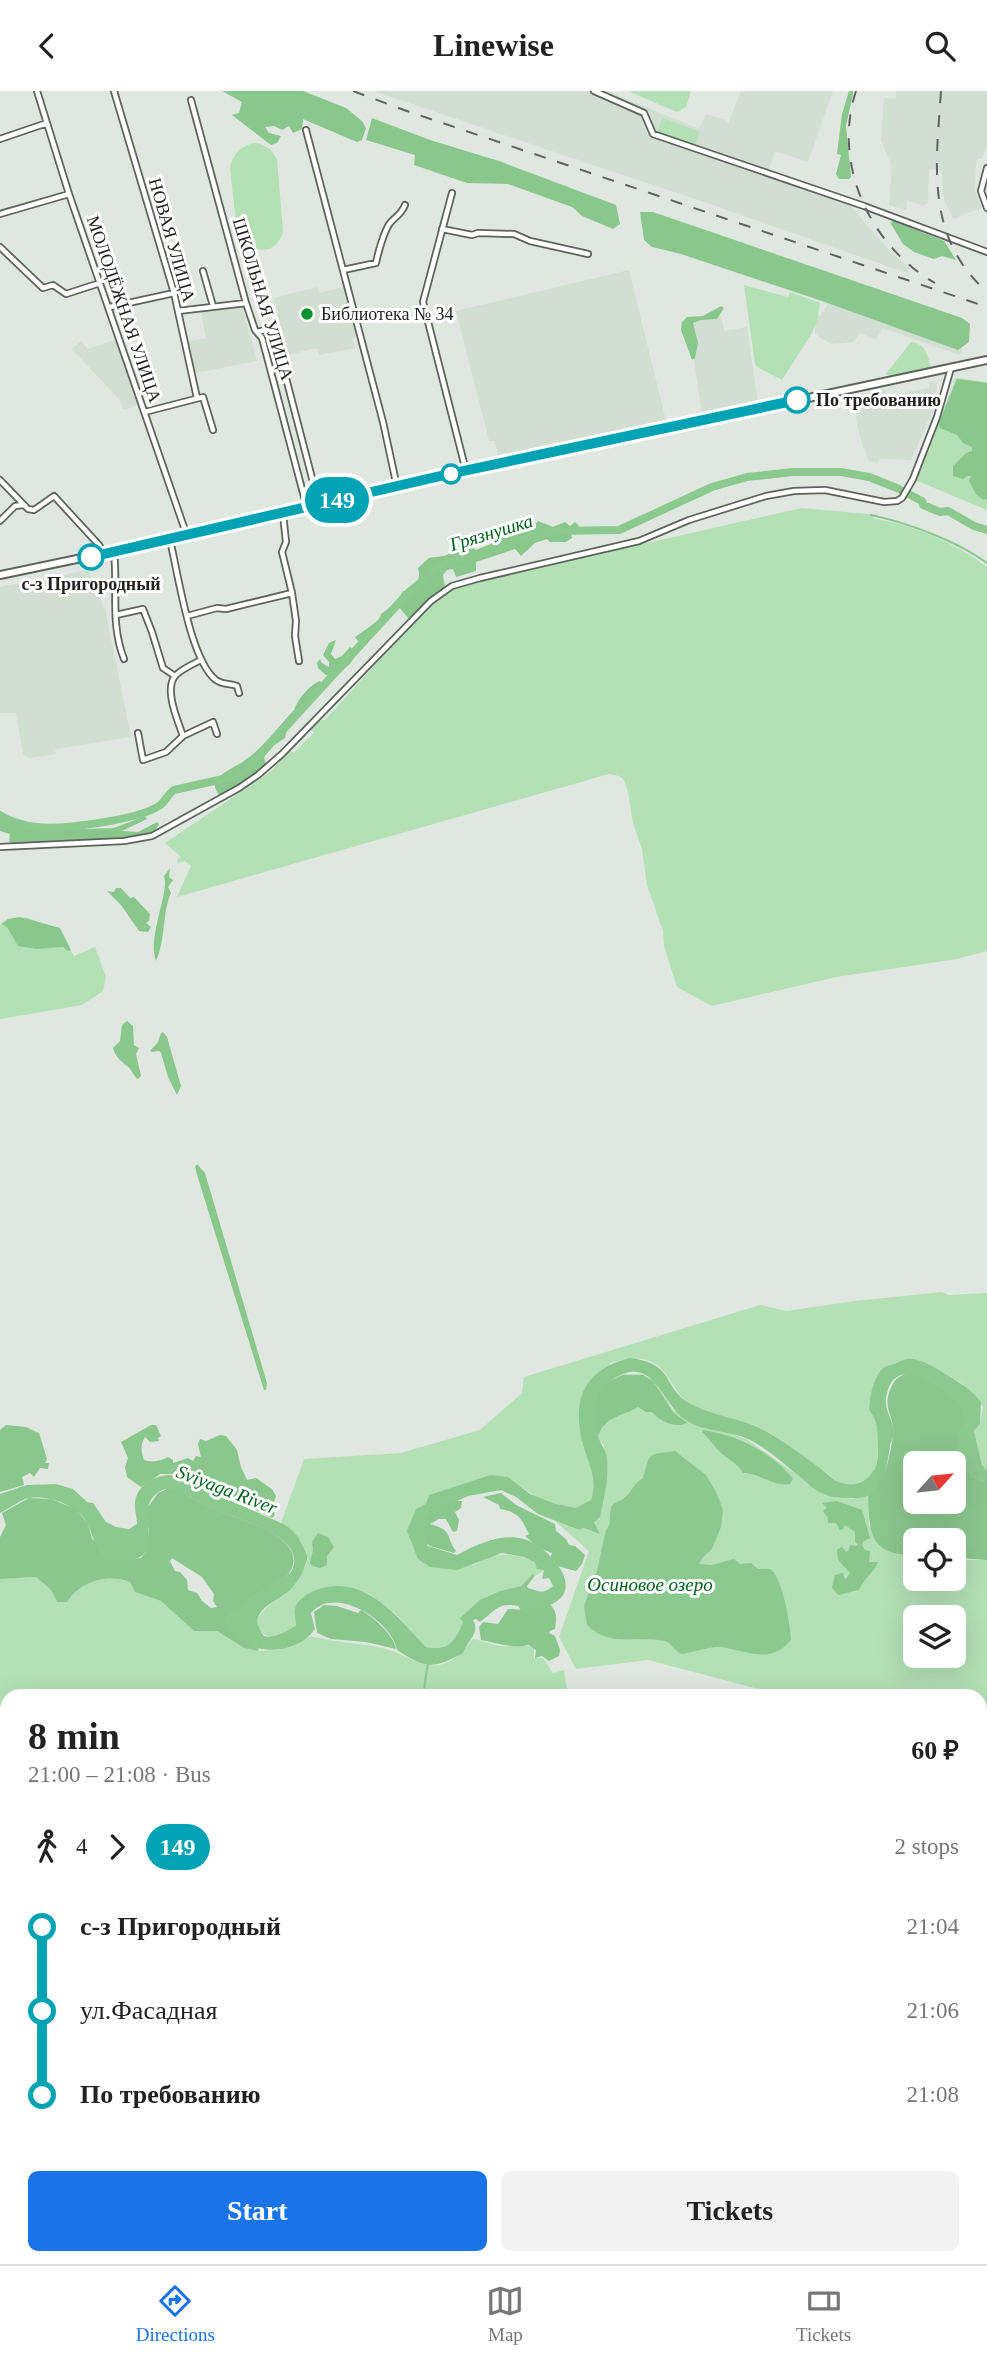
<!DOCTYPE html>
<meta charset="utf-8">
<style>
body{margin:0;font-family:Georgia,serif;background:#f2f2f2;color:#222;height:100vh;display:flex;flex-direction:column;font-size:26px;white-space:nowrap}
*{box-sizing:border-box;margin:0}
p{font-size:23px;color:#767676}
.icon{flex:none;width:38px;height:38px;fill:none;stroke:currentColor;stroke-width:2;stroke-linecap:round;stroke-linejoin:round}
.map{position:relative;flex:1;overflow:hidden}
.panel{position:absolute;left:0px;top:1598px;width:987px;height:576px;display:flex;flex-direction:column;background:#fff;border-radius:21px 21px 0 0;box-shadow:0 7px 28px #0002}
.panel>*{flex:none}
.badge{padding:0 14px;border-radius:23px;font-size:24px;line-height:46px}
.needle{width:46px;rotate:63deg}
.fabs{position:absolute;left:903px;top:1360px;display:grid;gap:14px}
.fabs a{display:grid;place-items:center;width:63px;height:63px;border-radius:10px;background:#fff;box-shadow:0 7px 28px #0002;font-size:35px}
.map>.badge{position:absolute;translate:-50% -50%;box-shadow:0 0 0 4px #fff}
.legs{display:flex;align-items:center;gap:10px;height:77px;padding:0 28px;font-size:23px}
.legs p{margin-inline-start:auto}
.summary{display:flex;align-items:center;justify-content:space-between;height:119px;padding:0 28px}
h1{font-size:38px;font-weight:700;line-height:52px}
.primary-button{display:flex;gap:14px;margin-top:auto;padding:14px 28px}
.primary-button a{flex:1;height:80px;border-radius:10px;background:#1a73e8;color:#fff;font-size:28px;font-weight:700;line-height:80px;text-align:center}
.primary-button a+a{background:#f2f2f2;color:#222}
ul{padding:0 28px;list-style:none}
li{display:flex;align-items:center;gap:24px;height:84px;font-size:26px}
li i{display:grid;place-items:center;width:10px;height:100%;margin:0 9px;background:currentColor}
li i::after{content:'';width:18px;height:18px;margin:-9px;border:5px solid;border-radius:50%;background:#fff}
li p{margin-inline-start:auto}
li:first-child i{background:linear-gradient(#0000 50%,currentColor 0)}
li:last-child i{background:linear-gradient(currentColor 50%,#0000 0)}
header{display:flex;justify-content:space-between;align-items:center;height:91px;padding:0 28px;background:#fff;font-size:32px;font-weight:700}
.menu{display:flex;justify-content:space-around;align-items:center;height:98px;border-top:2px solid #e0e0e0;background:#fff;font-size:19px;color:#767676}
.menu a{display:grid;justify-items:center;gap:4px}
.menu .active{color:#1a73e8}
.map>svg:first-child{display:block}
.built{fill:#d1ded1}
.green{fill:#b3e0b5;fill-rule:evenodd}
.forest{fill:#8ac78d;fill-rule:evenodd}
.water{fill:#8cc98f}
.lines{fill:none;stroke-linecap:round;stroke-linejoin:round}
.stream{stroke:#8cc98f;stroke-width:2}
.river{stroke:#8cc98f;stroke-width:8}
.minor-casing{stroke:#5c625c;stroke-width:8}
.major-casing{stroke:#5c625c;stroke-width:10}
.minor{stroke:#fff;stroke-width:4.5}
.major{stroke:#fff;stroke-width:6}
.rail{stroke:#5f635f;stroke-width:2;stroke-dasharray:12 12;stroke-linecap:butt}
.line-1-casing{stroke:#fff;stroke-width:16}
.line-1{stroke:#00a3b4;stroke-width:10}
.poi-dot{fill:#00952c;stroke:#fff;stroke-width:2.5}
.stop-1-dot{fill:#fff;stroke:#00a3b4;stroke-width:3.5}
.labels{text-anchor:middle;stroke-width:6;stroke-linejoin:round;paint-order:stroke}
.street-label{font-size:18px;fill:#1e211e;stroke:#fff}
.poi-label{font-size:18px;fill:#1e211e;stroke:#fff;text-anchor:start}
.stop-label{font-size:18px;font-weight:bold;fill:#1e211e;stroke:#fff;text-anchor:start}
.water-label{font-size:19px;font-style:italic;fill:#00611a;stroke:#fff}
</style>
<header><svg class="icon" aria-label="back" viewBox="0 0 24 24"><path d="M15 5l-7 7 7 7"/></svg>Linewise<svg class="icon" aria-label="search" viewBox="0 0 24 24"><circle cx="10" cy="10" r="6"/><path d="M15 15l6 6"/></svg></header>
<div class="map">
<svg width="987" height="2173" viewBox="0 0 987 2173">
<rect width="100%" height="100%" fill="#e0e7e0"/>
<!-- built -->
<path class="built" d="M373,0h234l92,38 7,-15 19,6 3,4 13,-33h92l-25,71 -33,-11 -8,24 82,29 39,45 21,19 -2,5 -200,-70z
M896,0h91v56l-5,11 -6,2 -1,30 6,18 -28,11 -9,-20 -2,-13v-16l-9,-1 -4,1 -1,33 -5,3 -16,-6 -1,10 -17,-5 3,-38 -11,-27 3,-42 12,1z
M629,179l37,151 -168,35 -3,-15h-6l-33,-130z
M318,196l1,6 24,-6 13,50 -4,1 3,10 -36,7 -2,-7 -30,7 -13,-57z
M831,208l132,47 -3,9 -78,-27 -6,12 -16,-7 -6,9 -23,2 -16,-10v-10z
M242,214l15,56 -62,12 -7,-31 18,-4 -5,-27z
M721,225l3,15 23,-4 11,76 -56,11 -8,-54 -1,-40z
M117,248l21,66 -15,5 -3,-10 -48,-51 9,-8 7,8z
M934,290l3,2 -1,20 -25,57 -31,-1 -2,4 -9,-2 -6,-14 -7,-27 1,-24 28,-5 2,5 42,-8v-6z
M88,479l17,39 26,128 -76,12 1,5 -27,4 -6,-4 -7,-41h-16v-126z
M0,1762l7,12v242l-7,1z
M987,1931v178l-7,1v-178z
M136,2167h117l1,6h-116z
M814,2167h89v6h-88z"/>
<!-- green -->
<path class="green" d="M628,0h63l-5,16 -9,5z
M663,27l37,14 -5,14 -38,-14z
M258,52l12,6 7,10 6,72c-6,27 -37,23 -46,0l-7,-63c2,-14 14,-25 28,-25z
M744,194l44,12 2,-5 30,11 -2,12 1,1 -7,17 -30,47 -25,-13 -2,-3z
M911,251c15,2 16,12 20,25l-41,9 -4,-2z
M956,287l31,4v128l-72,-30z
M802,417l76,7 -6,3c40,7 82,24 115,49v384l-30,8 -121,18 -124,29 -35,-19 -13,-41 -1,-15 -16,-46 -5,-36 -9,-26 -5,-31 -4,-12 -5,-4 -10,-2 -432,123 14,-31 -6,-5 -7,2 -1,-3 4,-3 -16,-14 104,-70 21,-22 4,2 20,-21 -4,-2c2,-5 9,-11 15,-10l78,-86 39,-39 16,-7 30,-9z
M26,826l31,12 17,27 21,-9 11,30 -3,14 -21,14 -82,14v-94z
M942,1201l7,3 38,-2v177l-5,-5 -8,-34 6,-7 3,-17 -22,-24 -44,-23 -32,7c-8,15 -14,25 -16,42 9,12 10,30 9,45 -1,20 -16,35 -36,29 -8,-2 -14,-10 -22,-15 -20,-14 -39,-31 -62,-41 -21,-9 -53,-13 -71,-25 -14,-11 -19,-33 -35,-40 -14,-6 -27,-3 -42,1l-28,79 11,33 1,17 -3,8c-4,2 -11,8 -16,8 -21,3 -52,-19 -67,-31l-82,27 -14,42 62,19c24,-15 47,-14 70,5l-23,16 -21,5 -37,31 -6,14 -7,9 -11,4 -13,-2 -31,-34 -27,-20 -45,-5 -22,11c-1,7 -1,17 -4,23 -6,13 -40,27 -39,-4 10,-16 22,-17 34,-30 6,-7 13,-20 16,-29 -6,-16 -12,-28 -27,-36l23,-64 97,-6 79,-23 42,-37 2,-16 236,-72 26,6 69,-10z
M623,1283h19l12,6 19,30 75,30 77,55 28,4 15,-4 1,30 37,30h9v24h39v-29l10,10h23v205l-7,1v-70h-195l-137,-36 -72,9 -17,-32 30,-86 -34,-30 23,9 6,-2 15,5 -5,-12 10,-75 -6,-9 -3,-23 12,-31zM915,1526h39v38h-39z
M36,1486l15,13 6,12h10c13,-20 40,-29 63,-20l5,10 26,9 33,30h23l27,17 14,3 21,-1 12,-3 20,-11c27,8 54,6 81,15 15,5 31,17 47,14 17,-3 24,-15 34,-26 9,1 18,6 28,7 10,1 23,-2 33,1v11h9l10,15 11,-3 4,26h-561v167l-7,-12v-272z"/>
<!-- forest -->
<path class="forest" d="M222,0h81l43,17 16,13 4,7 -4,12 -5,2 -5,-2 -49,-21 -1,10 -9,4 -4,-7 -7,4 -8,-4 -9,1 4,6 12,3 -4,7 -6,2 -39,-30 7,-2 3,-11z
M849,0h4v3l-7,32 5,51 -2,2h-10l-3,-5 5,-19 -4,-1 5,-40z
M372,27l58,22 69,21 117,44 4,19 -7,5 -31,-13 -10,-9 -64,-23 -41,-1 -53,-18 1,-10 -49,-15z
M640,121h13l309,106 8,6 -1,18 -11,8 -136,-49 -141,-47 -29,-7 -8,-7z
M892,129l52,21 12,19 -14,-4 -8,3 -20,-7 -11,-8 -12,-20z
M721,215l3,2 -7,11 -16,1 -8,3 5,20 -3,15 -3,2 -11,-30 1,-8 5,-5 16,-1z
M957,288l30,4v116l-4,1 -7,-6 -7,-13 2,-5h-4l-4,3 -10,-3v-10l13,-13 6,-2v-4l-9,-4 -6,-8 -17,-7 -1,-5z
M538,430l15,6 12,-5 5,4 5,-4 4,4 -8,7 1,5 -6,4h-16l-3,-3 -12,4 -14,13 -6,-7 -39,13v9l-20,6 -3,-8 -6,1 -4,5 2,12 -31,28 -6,3 -9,-11 -26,29 -11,1 -1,4h-3l-3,-4 24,-17 2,-6 15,-11v-3l3,-1 4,-8h6c8,-7 12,-12 9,-23l11,-10 15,-2 10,-4 10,-14 5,2 1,6 6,4 22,-9 -2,-8 3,-1 8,3 4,-4 8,3 5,-2 4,-9 5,4z
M336,549l-5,14 4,5 7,-3 8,-9 7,5 -7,12 -14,11h-10l-8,-7 -1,-5 3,-4 2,4 7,4v-5l-6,-7 6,-12z
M320,590l2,3c-6,21 -34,34 -37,54l-12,8 -9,11 2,7 -2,3 -28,21 -14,7 -4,-1c-1,-3 -4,-6 -3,-10 3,-11 21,-17 29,-23 19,-13 34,-34 50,-51 4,-11 15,-25 26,-29z
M0,725l8,5 24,7 20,2 62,-2 31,-12 2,3 -25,12 16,1 19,-10 2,2 -4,7 -24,6 -46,5 -74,1 -2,-2 1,-7 -10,-3z
M170,777l-1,9 4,3 -5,7 3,6c-9,20 -5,46 -15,68 -9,-24 14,-70 8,-85z
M116,797h5l9,10 4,-1 16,17 -1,7 -3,2 5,4 -3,5 -9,-1 -18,-26 -14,-14 7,1z
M20,826l40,11 11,22 -3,1 -5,-4 -26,2 -19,-3 -11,-19 -6,-3 7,-5z
M127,930l6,5 1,19 5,3 -3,6 5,22 -3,3c-6,-4 -5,-9 -11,-13 -7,-6 -11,-8 -14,-18l7,-7 2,-16z
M163,941l4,5 14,49 -4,9 -9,-18 -7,-24 -2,-2 -7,1 -2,-1 8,-9 3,-9z
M197,1073l8,9 62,210 -1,7h-2l-66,-212 -3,-11z
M912,1282c16,5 49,25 53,42 1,5 -7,27 -8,33l15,28 15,7v77l-27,-2 -6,-8v-10h-39v15c-45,0 -46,-21 -47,-60 19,-16 21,-36 25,-59 3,-18 -12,-28 -2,-48 4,-10 10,-14 21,-15zM915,1372h39v38h-39z
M623,1284h20l10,6 20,31 14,11c-12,6 -27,-2 -35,-11h-6l-8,-5c-15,9 -33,10 -39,27h-4c-3,-32 -4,-46 28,-59z
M6,1334l20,2 13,6 8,26 -2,4h4l-1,6 -8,-1 -6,9 -4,-4 -8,4 2,8 -24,7v-62z
M151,1334h5l5,11 -3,2 1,3 -9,1 -5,-5c-5,8 -4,14 -1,23 8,3 17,1 24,-3l5,3v3l15,-5 5,3 3,-5 5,1 -3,-13 2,-5 6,2 14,-6 6,1 11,14 4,17 6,13 9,-2 16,11 4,7 -4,12 3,7 -3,3 -50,-25 -38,-12 -11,-7h-13l-19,13 -14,-10 -2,-10 3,-9 -7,-16z
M703,1339c34,5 69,22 90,49l-3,5c-17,3 -30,-11 -47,-11 -6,-11 -17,-14 -25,-23 -6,-7 -9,-12 -16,-18z
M169,1397c14,3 31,15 45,21 21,10 101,28 74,66l-42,26 5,44 8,4 -1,2 -14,-3 -27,-17h-23l-33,-30 -26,-9 -5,-10c-23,-9 -50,0 -63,20h-10l-6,-12 -15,-13 -36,2v-42l6,-12 -4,-12 27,-15 22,1 25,10 12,15 4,15 28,21 21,-2 5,-6v-9l3,-10 -3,-23 12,-17zM172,1467l30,19 12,17 -1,7 4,6 -6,1 -9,-7 -5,-8 -9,-3 -1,-10 -7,-8 -5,-1 -5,-10z
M501,1402l15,12 39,19 1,7 10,8 3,6 6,1 10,9 -3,9 -6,7 -23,-6 -3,-6 2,-6 -13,-5 -14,-12 4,-2c-8,-16 -11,-22 -29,-25l-1,-4 -16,-8z
M453,1410h9l-1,7 -6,4 4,8 -2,11 -4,1 -7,-13h-7l-9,5c24,7 15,12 26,27l-2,2 -24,-7 -5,-4 -4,-18 7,-9z
M837,1410l25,9 8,28 -6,3 -2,4 3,5 5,1 -1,11h9c-5,12 -14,16 -19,28l-21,5 -6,-7 3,-13 8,-2 2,7 5,-7 -12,-13 -1,-10 5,-3 4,5 3,-2 1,-5 7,1 1,-2 -3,-2v-10l-10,-7 -2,4 -3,1 -4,-7h-8v-5l-5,-7 4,-3 -5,-5z
M318,1442l10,4 6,10 -7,9v9l-7,3 -8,-2 -2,-3 3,-13 -1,-8z
M547,1510c10,10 10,14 8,28l-5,2 -1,2 6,3 5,14 -1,6 -10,5 -7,-5 -7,2 1,-8 -7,-5c-17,4 -31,-2 -48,-5l-2,-13 4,-5 15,2 10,-15 19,1z
M324,1514l13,1 21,7 3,-3c12,7 33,25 35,39l-30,-7 -35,-3 -14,-6 -3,-21z"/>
<!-- water -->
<path class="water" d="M630,1267c47,6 31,30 61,46 22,12 49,14 71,25 21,11 39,25 58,39 7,5 13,13 22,15 20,6 35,-9 36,-28 0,-16 1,-34 -9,-45 1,-14 4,-31 13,-41 4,-4 11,-4 15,-6 6,-3 9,-5 16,-4 12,2 24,10 34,16 13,8 25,15 34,27l-1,22 -6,7 8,34 5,5v13l-15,-7 -16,-28c8,-26 15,-36 -9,-55 -20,-16 -55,-35 -61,5 -2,13 9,24 8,37 -1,3 -3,6 -4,10 -3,21 -6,56 -38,53 -8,0 -19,0 -26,-3 -10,-3 -18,-12 -26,-18 -16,-13 -33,-29 -52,-38 -18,-8 -45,-8 -61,-18 -26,-16 -32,-67 -72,-43 -8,5 -14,11 -17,20 -3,12 -4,25 0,37 2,9 8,14 9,24 2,20 -3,38 -7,58l-6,5 6,12 -16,-6 -5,2 -41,-16 -22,-17 -15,-7 -33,6 -22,10 -17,10 -6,16 5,14 29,9c42,-23 75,-29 104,15 4,7 7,17 2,25 -7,11 -27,15 -39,20l-6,-9c-20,-4 -23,5 -38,16l-4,-3 -3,1c8,13 -6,21 -10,33 -29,16 -37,16 -66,-3 -5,-29 -62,-66 -86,-37l4,16c-22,31 -75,26 -91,-7l2,-6c17,-13 34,-26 53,-36 5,-3 10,-4 13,-10 16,-34 -57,-51 -76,-60 -13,-5 -42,-25 -54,-20 -21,11 -13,30 -13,48l-3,5v9c-9,11 -26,8 -40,8 -11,-11 -12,-22 -18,-35 -8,-19 -38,-30 -58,-27 -10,1 -21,11 -30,15v-19l27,-9 29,-1 17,5 14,13 6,1 13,19 10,5 13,2 8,-5c0,-7 -3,-15 -2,-22 3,-19 22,-28 38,-27l108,48c14,7 18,14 24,28 3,7 3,7 0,14 -2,8 -7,16 -13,23 -13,15 -49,21 -28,48 10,3 24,-5 32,-11 0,-5 -2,-11 -1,-16 2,-10 15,-17 24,-20 46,-15 79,28 107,58 23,4 28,-4 37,-25l-3,-4 20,-18 20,-9 21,-5 12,-12 1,3 -7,9 1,2c11,3 15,7 25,-2l-4,-8 -7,1 2,-9 -7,-1 -2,-6 -11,-6 -22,-4 -45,17 -27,-3 -12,-8 -11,-28 9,-22 10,-5 3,-9 62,-20 17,2 22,17 25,10 21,4 15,-8c8,-21 -4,-38 -9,-59 -10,-43 3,-72 48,-83z
M675,1360l31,24 11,19 6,16 -2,17 -9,22 -10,9 -3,6 13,1 22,-6 6,5 11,-1 7,6c2,0 11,0 12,0 12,5 21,59 21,71 -23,28 -48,7 -75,7 -11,1 -23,5 -34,7 -8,-3 -10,-11 -17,-13 -27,-6 -56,7 -78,-16l-3,-19 13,-35 9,-41c6,-7 3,-13 5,-22 2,-7 8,-5 13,-10 8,-6 9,-14 19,-20 8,-26 2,-23 32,-27z"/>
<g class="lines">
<!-- stream -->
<path class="stream" d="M871,424c37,8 86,26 116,48
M423,1605l5,-34"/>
<!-- river -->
<path class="river" d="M0,724c9,6 25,11 36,12 27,3 101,-7 123,-21 6,-4 9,-12 15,-16l58,-13 16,-9 161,-176 38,-31 27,-6 74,-24 71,-1 93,-43 35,-10 46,-5h48l28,5 28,11 25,13 1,4 17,7 8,-1 26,15 13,4"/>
<defs>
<path id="minor" d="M37,0l32,103 118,342
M114,0l60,202 23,105
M594,0l50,22 9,21 211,72 123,46
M191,9l55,203 9,27 7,8 45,170
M306,39l77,292 14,65
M0,48l47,-16
M987,77l-6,23 6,17
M452,102l-29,109 43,169
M0,123l69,-20
M442,138l30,6 6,-2 36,1 16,7 58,13
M0,156l43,41 10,-3 13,9 34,-11
M343,179l33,-7c2,-10 8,-32 14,-40 6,-7 11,-8 15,-18
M203,180l10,35
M110,216l64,-14
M178,220l68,-8
M257,241l16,-4 46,177
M145,321l58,-15 10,33
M0,389l28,29 6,1 20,-14 45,49 5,8
M283,423l3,28 -4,10 10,41 4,28 -1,15 4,25
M0,430l15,-15 8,-1
M170,449c8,33 20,120 46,140 7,5 13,3 21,6l2,7
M114,460c4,37 -4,73 10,108
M116,524l27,-6 9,23 11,36 12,8
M187,525l30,-8 9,1 66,-16
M138,642l5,27 23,-8 17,-16 30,-14 4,12
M183,645c-5,-15 -20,-48 -7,-61 6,-6 17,-11 25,-15
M0,756l124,-6 28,-5 87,-48 19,-13 24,-21 149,-153 21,-15 28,-8 159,-37 50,-21 77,-24 28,-5 31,-1 59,12 13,-1 5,-3 11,-19 24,-62 14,-49
M0,1921l7,-1
M0,2081l7,2
M980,2118l7,-1
M45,2166v7
M266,2166l1,7
M381,2173l9,-7
M632,2173l5,-7"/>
<path id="major" d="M0,484l187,-39 279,-65 521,-111"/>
</defs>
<!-- minor casing -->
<use href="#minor" class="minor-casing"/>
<!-- major casing -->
<use href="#major" class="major-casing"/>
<!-- minor -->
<use href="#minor" class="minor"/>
<!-- major -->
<use href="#major" class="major"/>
<!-- rail -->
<path class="rail" d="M353,0l51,19 583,197
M856,0c-24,73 14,155 79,192
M941,0c-5,74 -16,146 46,201
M0,1837l7,4
M0,1890l7,-1
M0,1979l7,-1"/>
</g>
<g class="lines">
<defs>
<path id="line-1" d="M91,466l358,-83 348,-74"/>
</defs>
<!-- line-1 casing -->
<use href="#line-1" class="line-1-casing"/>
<!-- line-1 -->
<use href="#line-1" class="line-1"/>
</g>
<!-- markers -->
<circle class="poi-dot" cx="307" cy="223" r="7"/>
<g class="stop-1-dot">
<circle cx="797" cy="309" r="12"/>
<circle cx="451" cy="383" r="9"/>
<circle cx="91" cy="466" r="12"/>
</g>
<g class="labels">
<!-- street labels -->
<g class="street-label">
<text transform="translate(172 149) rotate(74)" y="6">НОВАЯ УЛИЦА</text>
<text transform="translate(263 208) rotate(73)" y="6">ШКОЛЬНАЯ УЛИЦА</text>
<text transform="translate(124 218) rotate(71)" y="6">МОЛОДЁЖНАЯ УЛИЦА</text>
</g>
<!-- poi labels -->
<g class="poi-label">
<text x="321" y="229">Библиотека № 34</text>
</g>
<!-- stop labels -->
<g class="stop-label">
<text x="816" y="315">По требованию</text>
<text x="91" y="499" text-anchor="middle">с-з Пригородный</text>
</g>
<!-- water labels -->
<g class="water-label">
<text transform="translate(491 441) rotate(-17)" y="7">Грязнушка</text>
<text transform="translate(227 1398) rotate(21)" y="7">Sviyaga River</text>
<text x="650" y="1500">Осиновое озеро</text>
</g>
</g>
</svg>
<div class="fabs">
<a><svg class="needle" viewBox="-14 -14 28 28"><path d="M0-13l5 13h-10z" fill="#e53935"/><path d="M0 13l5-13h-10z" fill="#767676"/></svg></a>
<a><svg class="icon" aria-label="locate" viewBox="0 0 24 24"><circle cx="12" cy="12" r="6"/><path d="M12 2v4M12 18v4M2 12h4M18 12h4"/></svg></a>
<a><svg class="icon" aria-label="layers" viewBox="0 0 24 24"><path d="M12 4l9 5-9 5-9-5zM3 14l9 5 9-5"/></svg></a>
</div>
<b class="badge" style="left:337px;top:409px;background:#00a3b4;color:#fff">149</b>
<section class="panel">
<div class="summary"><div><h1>8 min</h1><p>21:00 – 21:08 · Bus</p></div><b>60 ₽</b></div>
<div class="legs"><svg class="icon" aria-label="walk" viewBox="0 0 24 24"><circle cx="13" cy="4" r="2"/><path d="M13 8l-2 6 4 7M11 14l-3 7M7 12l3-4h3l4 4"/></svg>4<svg class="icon" aria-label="forward" viewBox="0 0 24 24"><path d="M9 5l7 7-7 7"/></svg><b class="badge" style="background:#00a3b4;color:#fff">149</b><p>2 stops</p></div>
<ul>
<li><i style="color:#00a3b4"></i><b>с-з Пригородный</b><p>21:04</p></li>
<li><i style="color:#00a3b4"></i><span>ул.Фасадная</span><p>21:06</p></li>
<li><i style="color:#00a3b4"></i><b>По требованию</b><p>21:08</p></li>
</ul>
<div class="primary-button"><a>Start</a><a>Tickets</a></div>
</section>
</div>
<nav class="menu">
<a class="active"><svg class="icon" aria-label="directions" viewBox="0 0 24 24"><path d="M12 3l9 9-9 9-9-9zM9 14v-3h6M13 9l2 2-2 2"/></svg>Directions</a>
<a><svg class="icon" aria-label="map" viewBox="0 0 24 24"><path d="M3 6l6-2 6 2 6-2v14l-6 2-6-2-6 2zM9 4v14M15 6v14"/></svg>Map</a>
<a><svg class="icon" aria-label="tickets" viewBox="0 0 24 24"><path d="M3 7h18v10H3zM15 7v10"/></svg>Tickets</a>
</nav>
